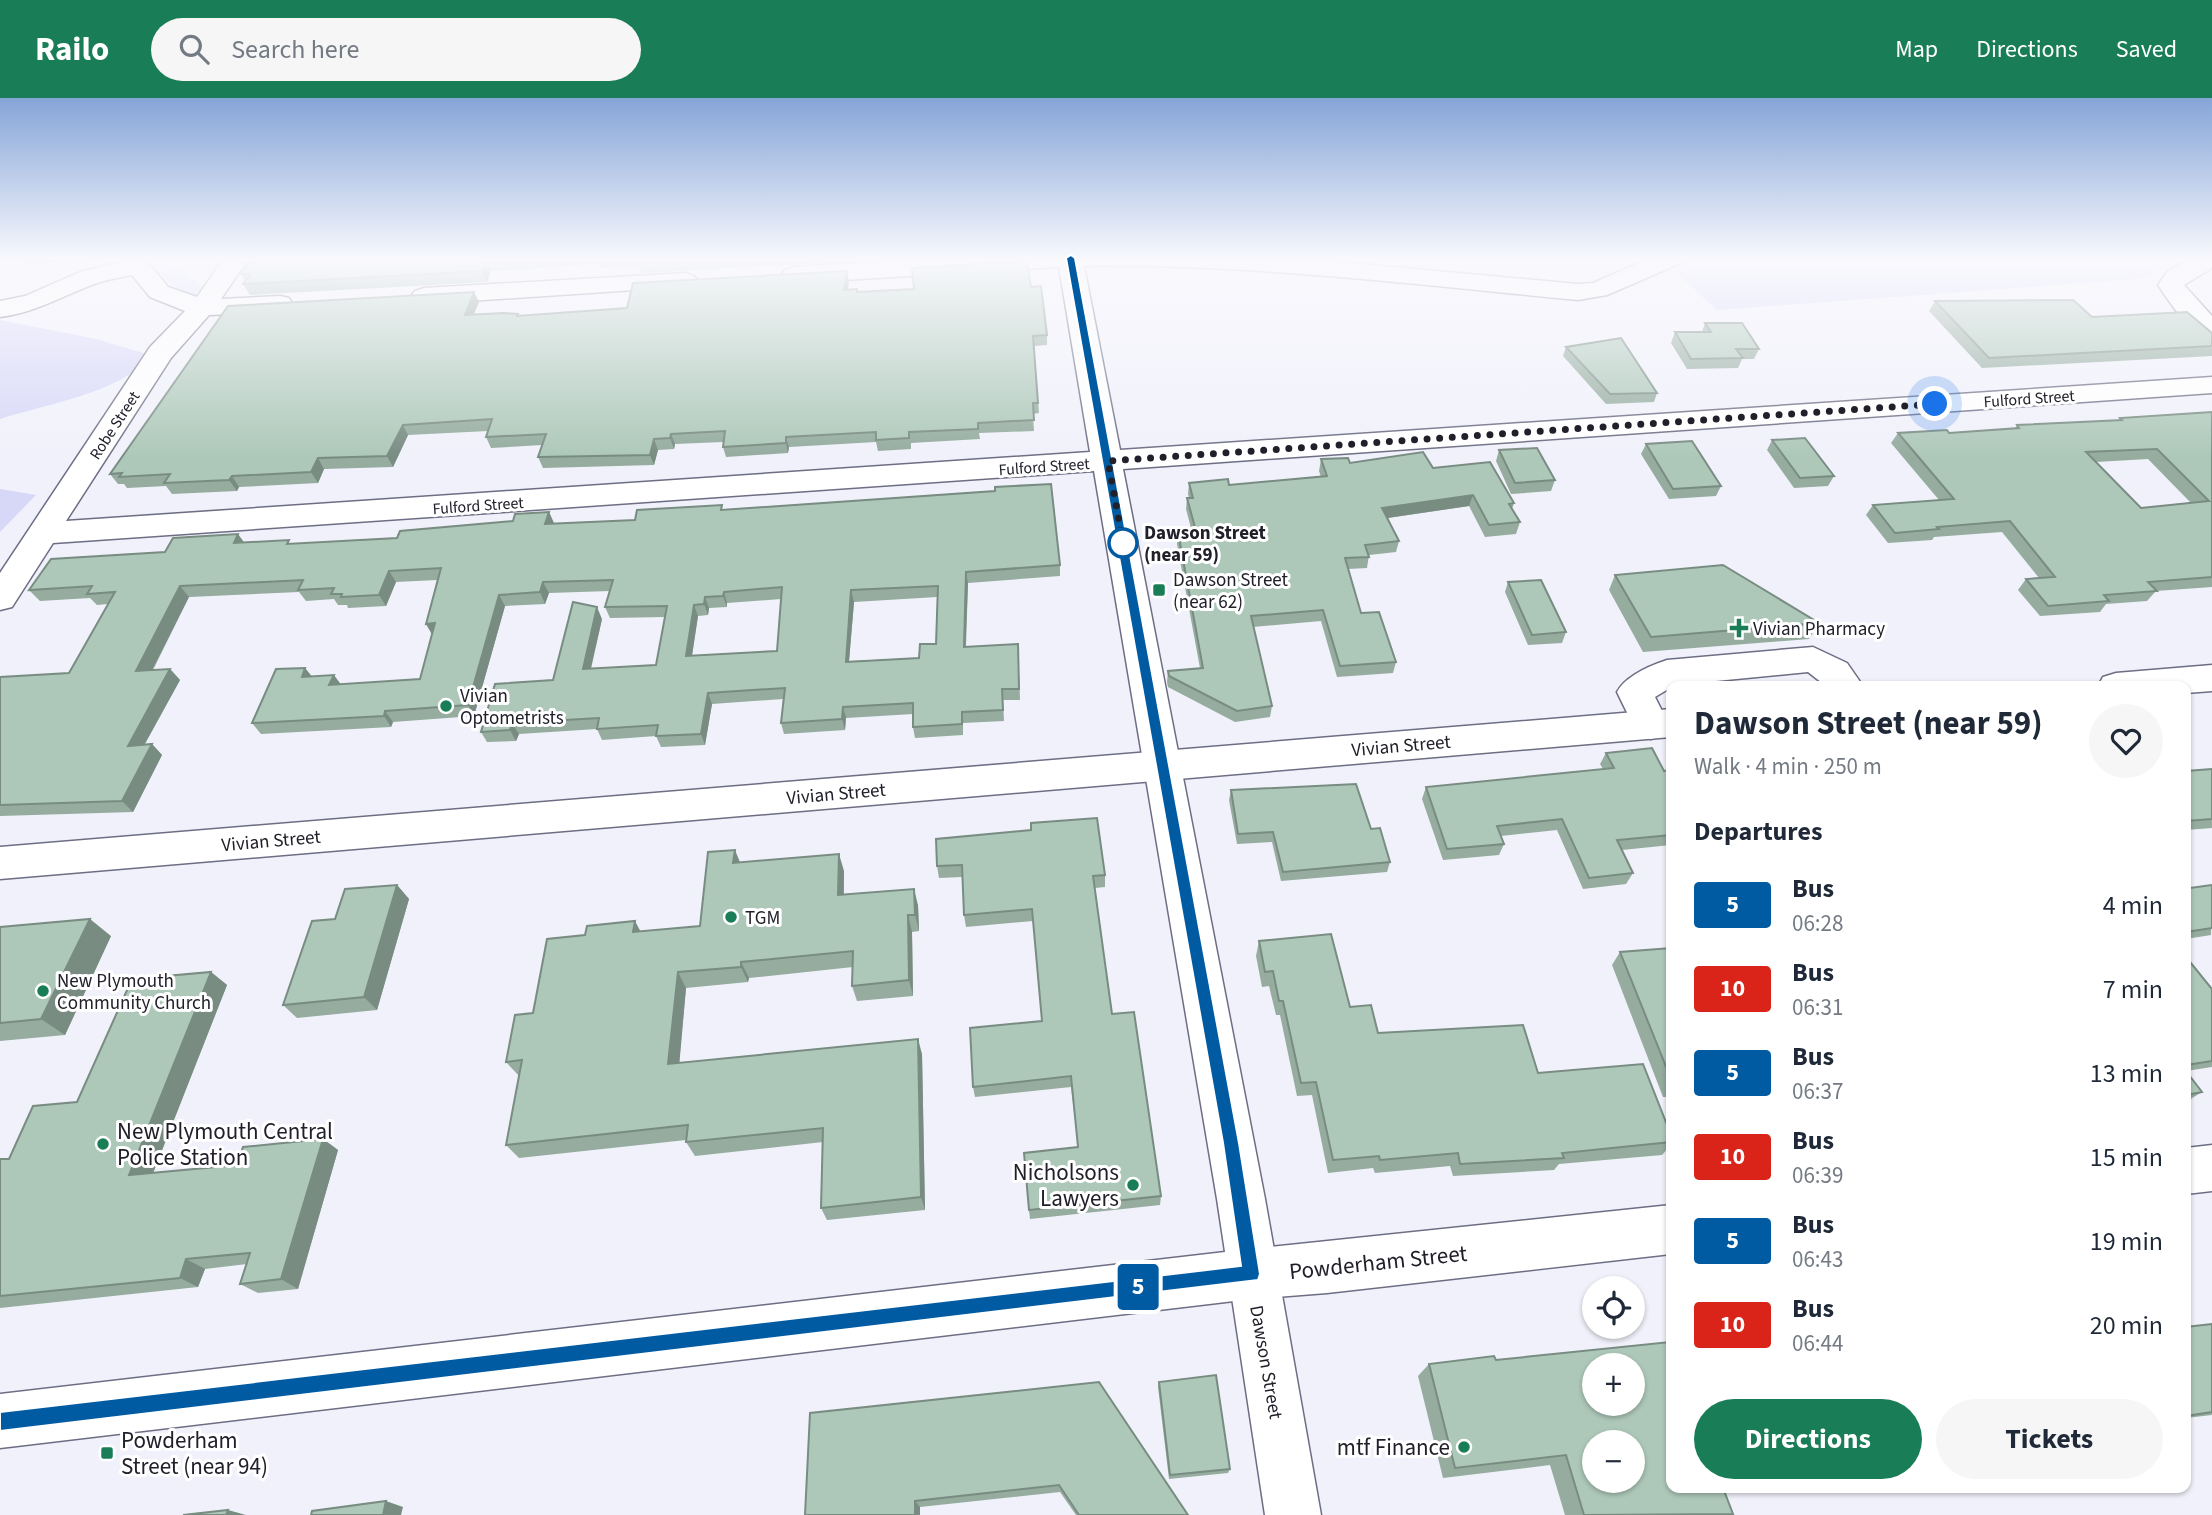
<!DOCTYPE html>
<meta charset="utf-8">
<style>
body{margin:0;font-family:"Source Sans 3",sans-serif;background:#f6f6f7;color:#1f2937;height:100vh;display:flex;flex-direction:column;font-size:26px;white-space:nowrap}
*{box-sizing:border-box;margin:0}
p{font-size:23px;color:#747a83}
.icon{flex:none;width:38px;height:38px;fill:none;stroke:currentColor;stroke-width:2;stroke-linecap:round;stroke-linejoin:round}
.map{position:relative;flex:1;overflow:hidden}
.side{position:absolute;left:1666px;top:583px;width:525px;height:812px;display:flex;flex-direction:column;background:#fff;border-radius:14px;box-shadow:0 2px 5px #0004}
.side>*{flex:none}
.badge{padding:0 14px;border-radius:5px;font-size:24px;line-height:46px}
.fabs{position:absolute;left:1582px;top:1178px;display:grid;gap:14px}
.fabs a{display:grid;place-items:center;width:63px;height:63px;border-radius:50%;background:#fff;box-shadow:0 2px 5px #0004;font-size:35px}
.you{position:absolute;width:35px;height:35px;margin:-18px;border:5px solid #fff;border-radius:50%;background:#1a73e8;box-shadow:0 0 0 10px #1a73e833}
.map>.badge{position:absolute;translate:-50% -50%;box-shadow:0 0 0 4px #fff}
h2{padding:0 28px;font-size:26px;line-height:63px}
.round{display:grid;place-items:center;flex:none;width:74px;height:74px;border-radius:37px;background:#f6f6f7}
.head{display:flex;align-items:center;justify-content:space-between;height:119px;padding:0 28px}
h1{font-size:33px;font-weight:700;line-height:52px}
.primary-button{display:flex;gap:14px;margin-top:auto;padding:14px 28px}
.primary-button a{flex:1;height:80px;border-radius:42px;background:#197e57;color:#fff;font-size:28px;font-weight:700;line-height:80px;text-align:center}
.primary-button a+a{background:#f6f6f7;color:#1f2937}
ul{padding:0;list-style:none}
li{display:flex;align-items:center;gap:21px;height:84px;padding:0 28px}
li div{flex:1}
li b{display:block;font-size:26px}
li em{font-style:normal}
li .badge{min-width:77px;font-weight:700;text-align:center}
header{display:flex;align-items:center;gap:42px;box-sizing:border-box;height:98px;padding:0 35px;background:#197e57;color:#fff}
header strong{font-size:33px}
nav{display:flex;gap:38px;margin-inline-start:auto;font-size:24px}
.search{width:490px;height:63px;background:#f6f6f7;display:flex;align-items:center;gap:18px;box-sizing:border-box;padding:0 24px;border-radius:38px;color:#747a83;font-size:26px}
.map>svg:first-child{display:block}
.green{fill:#d7d7f8}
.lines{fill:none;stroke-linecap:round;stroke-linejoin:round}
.minor-casing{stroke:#6d6d84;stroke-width:3}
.major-casing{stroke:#6d6d84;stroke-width:3}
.minor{fill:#fff;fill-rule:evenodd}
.major{fill:#fff;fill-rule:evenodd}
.wall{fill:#95ac9f;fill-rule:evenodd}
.shaded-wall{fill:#798c82}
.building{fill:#adc8b9;stroke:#798c82;stroke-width:2;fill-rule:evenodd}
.line{fill:#005ba3;stroke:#fff;stroke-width:2}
.walk{stroke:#21202a;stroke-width:7;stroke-dasharray:0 12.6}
.stop-dot{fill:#fff;stroke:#005ba3;stroke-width:3.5}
.poi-dot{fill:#197e57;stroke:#fff;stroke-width:2.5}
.labels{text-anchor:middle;stroke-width:6;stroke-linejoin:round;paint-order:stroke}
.far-street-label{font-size:16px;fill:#21202a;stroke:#fff}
.stop-label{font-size:19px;font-weight:bold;fill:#21202a;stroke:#fff;text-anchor:start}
.poi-label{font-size:19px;fill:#21202a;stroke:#fff;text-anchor:start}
.street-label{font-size:19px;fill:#21202a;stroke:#fff}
.near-poi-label{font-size:23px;fill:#21202a;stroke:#fff;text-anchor:start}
.near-street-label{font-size:23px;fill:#21202a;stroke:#fff}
</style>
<header>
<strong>Railo</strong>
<div class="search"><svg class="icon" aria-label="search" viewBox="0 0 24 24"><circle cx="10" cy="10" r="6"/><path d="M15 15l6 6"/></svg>Search here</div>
<nav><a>Map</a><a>Directions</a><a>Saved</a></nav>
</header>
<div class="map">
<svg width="2212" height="1417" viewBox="0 0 2212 1417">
<rect width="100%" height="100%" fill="#f1f1fb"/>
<!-- green -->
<path class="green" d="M173,160h24l-3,7 -9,6 19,17 -9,7 -15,1 -20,-24z
M1660,160h534l-55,21 -422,31z
M0,222l96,19 57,17c-37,38 -103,47 -153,63z
M0,391l36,6 -36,37z"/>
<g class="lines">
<defs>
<path id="minor" d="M138,160l9,3 21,26 29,10 27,-39h25l-28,41 59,-3 9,2 4,6 -4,6 -9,2 -71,3 -38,43 -105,163 1024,-69 -31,-185 -265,16 -9,-3 -4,-5 4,-5 9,-3 146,-9h356l282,26 15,-1 58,-25h33l-3,5 -74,32 -29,5c-165,-16 -328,-36 -494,-34l36,184 1092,-73v16l-1089,76 142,730 56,316h-56l-48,-316 -123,-728 -1041,72 -41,64 -12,3v-37l150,-226 35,-36 -35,-14 -18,-22c-15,3 -29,5 -43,11 -30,12 -56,27 -89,31v-16l25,-5 55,-24z
M2193,160h19v10l-28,17 28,31v22c-24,-6 -41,-34 -54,-53l9,-13z
M685,175l9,3 4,5 -4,5 -270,18 -9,-3 -4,-5 4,-5 9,-3z
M1813,549l34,16 16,23h-37l-18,-14 -133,13 -20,12 14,28 -5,10 -13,4 -13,-4 -21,-43c9,-16 32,-26 50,-32z"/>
<path id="major" d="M2212,567v26l-26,2v-7h-88l5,-9 13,-4z
M1671,611v28l-1671,142v-32z
M2212,1047v46l-26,3v-46z
M1671,1107v49l-344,39 -76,6 -1251,149v-54l1251,-145z"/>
</defs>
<!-- minor casing -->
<use href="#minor" class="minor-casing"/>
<!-- major casing -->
<use href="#major" class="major-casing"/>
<!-- minor -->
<use href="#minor" class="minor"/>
<!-- major -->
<use href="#major" class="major"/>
</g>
<!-- wall -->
<path class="wall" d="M22,160h87l-7,3 -75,3z
M252,160h601v3l-212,12 -2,-7 -39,2 -1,-4 -108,7 -4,11 -237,13 -7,-11 2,-3 -4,-7z
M849,183l-1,9 10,2 173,-5 16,48v10l-13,1 5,67 -6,1 1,17 -55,2 1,6 -69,4v6l-33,2 -2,-9 -87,5 -1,6 -62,4 -3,-10v-5l-48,2 -1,5 -16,1 -4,15 -111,3 -5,-11 4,-12 -51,3 -5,-11 2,-6 -80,4 -15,32 -69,2 -6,14 -79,4 -2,4 -65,3 -6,-8 -39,2 -3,-4h-6l-8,-10 369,-172 -5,12 45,2 108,-8z
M1935,203l277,32v23l-230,12 -53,-57z
M1705,225l54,26 -5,10h-12l-4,9 -51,1 -16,-26 4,-11h27z
M1566,249l91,46 -3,9 -48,2 -43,-48z
M2212,313v176l-56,4 -9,10 -41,3 -6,8 -60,4 -22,-26 8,-11 13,-1 -37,-46 -68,5 -2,3 -44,3 -22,-28 7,-10 66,-5 -48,-57 7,-10h51l66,-5 2,-3 101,-5 2,-2 91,-6zM2148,361l43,44 -50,5 -45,-46z
M1772,342l62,36 -6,10 -34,2 -27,-38z
M1646,346l75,42 -5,10 -47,3 -28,-45z
M1499,352l56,30 -4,11 -40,3 -15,-33z
M1321,361l29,4 83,5 81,35 -2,6 8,13 -4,12 -31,3 -16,-31 -81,12 11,23 -3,11 -27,3 -2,13 -19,1 13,44 35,49 -3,11 -56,4 -16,-56 -68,6 19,79 -2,11 -35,5 -67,-35 -1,-5 1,-11 32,-3 -23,-124 1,-12h14l-6,-23 1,-11h2l-1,-4 1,-11 40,2 92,-8 -2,-6z
M724,412l336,55v11l-92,7 -2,64 52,-3 2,56h-17l1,21 -41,2v12l-48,3 -2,-11v-13l-67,4 -1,12 -61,4 -3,-11 2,-24 -71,5 -7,41 -44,2 -5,-11 -54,4 -5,-11 -78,5 -3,7 -29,1 -6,-10 72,-52 49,-61 -11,50 65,-4 9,-48 -55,1 -5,-11 5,-16 -61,2 -4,11 -40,2 -31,110 -81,6 -2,5 -130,7 -9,-11 53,-55 6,8 30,8 79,-5 12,-44 -6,-11 11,-44 -41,2 -10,24 -38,2 -1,-3h-9l-4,-6 -28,2 -7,-9 -110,5 -36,73 17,-1 10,11 -35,64h7l10,11 -29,57 -133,4v-139l69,-4 39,-69 -11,1 -7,-7 -50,3 -11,-11 136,-38 79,-10 48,2 105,-6 116,-17 36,-9 5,12 81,-4zM937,499l-1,47 -17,14 -70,3 5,-59zM781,501l-4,52 -85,5 6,-40 10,-1 1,-7 18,-1v-4z
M1615,477l204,48 -10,16 -166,13 -34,-62z
M1508,484l58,50 -4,11 -34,2 -23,-53z
M1606,655l58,18 7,-1v75l-49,5 11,23 -7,11 -43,5 -26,-59 -56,6 3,8 -5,11 -56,5 -21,-61 4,-12 177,-18 -3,-5z
M2212,671v59l-26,2v-59z
M1231,692l140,39 19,33 -3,10 -106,9 -9,-39 -35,2 -8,-44z
M936,741l169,36v12l-10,1 17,126 49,182 -1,9 -130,14 -1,-9 49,-63 -7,-60 -96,10 -2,-10 69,-66 -9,-100 -67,6 -2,-12 -2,-38 -23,1 -2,-12z
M740,765l104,8v24l74,10 1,26 -7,1 1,64 -56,5 -5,-15 1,-19 -104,11 -1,4 -62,6 -7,75 243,-9 3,156 -98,10 -6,-12 2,-66 -128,14 -9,-14v-2l-167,18 -13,-13 13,-69 -13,-14 27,-49 167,-87z
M2186,785l4,5 22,-3 -1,50 -25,4z
M397,787l12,14 -32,111 -80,8 -14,-13 52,-86z
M0,829l111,9 -46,99 -65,6z
M1259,843l91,66 28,26 160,40 133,62v10l-9,10 -103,9 -5,6 -101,6 -3,-10 -75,7 -2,-5 -45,5 -16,-78 -15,1 -17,-81h-4l-7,-29 -7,1 -6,-31z
M1671,850v149h-8l-51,-132 8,-13z
M2186,859l26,32v78l-26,4 16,21 -13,8 -3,1z
M211,874l16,13 -74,188 84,-8 86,-26 15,11 -40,139 -40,4 -18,-9 7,-20 -42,5 -7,18 -198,21v-149h9l68,-57z
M2212,1226v91l-26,3v-91z
M1496,1262l235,155h-166l-15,-50 -107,13 -25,-102 11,-12z
M1159,1284l71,87 -2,4 -59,6 -11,-92z
M810,1315l378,102h-112l-16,-23 -140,15v8h-115z"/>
<!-- shaded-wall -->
<path class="shaded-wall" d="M487,162l4,11 -4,11 -5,-11z
M847,173l2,10 -3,19 -2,-10z
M474,194l5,10 -10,23 -4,-10z
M403,327l5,10 -15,32 -6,-11z
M671,336l4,10 -1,5 -4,-11z
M786,339l3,10 -1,6 -2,-10z
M654,341l4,11 -4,15 -4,-10z
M318,360l6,11 -6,14 -7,-11z
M232,378l7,11 -2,4 -8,-11z
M1473,397l-4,11 -89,13 2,-11z
M549,414l5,11 -4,13 -5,-12z
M238,436l8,11 -12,-2z
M389,473l7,11 -10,24 -7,-11z
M966,474l2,11 -3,75 -1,-11z
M543,484l6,11 -4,11 -5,-12z
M180,488l9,11 -43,85 -10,-11z
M851,492l3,12 -6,71 -2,-11z
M724,494l3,11v4l-4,-11z
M499,497l6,11 -31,110 -6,-11z
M705,499l4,11 -1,7 -4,-11z
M694,507l4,11 -8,52 -4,-12z
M597,509l5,12 -14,61 -5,-11z
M435,525l-2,12 -7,-11z
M305,570l9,11 -12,-2z
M170,571l10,11 -42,76 -10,-10z
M334,577l8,11 -13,-1z
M708,595l4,11 -7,41 -4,-11z
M843,609l3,11 -1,12 -3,-11z
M385,613l8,11 -2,5 -7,-11z
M512,625l7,11 -3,7 -6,-11z
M152,646l10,11 -29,57 -11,-11z
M735,752l7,17 -9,-4z
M839,756l5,17 -1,41 -5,-17z
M397,787l12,14 -32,111 -13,-13z
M914,791l4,16 1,26 -4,-16z
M908,817l4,17 1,64 -4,-16z
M90,821l21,17 -46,99 -24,-16z
M635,823l9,17 -11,-6z
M741,864l8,16 -1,4 -7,-15z
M211,874l16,13 -79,201 -19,-11z
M678,874l8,16 -8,91 -10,-15z
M918,941l4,15 3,156 -4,-13z
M323,1041l15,11 -40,139 -17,-10z
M186,1161l19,10 -7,18 -18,-9z
M386,1403l17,6 -2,8h-18z
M915,1403l5,6v8h-5z
M228,1412l18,5h-20z"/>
<!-- building -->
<path class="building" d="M252,160h270l-35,2 -5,11 -239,13 8,-10h-10z
M639,160h76l-77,4z
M1027,163l4,26 10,-1 6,49 -14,1 5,67h-5l1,17 -56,3v6l-69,3v6l-33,2v-8l-90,5v6l-63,4 2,-16 -54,3 -1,4 -16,1 -4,16 -112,2 8,-23 -60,3 6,-18 -89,6 -16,31 -69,2 -7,14 -79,4 -3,4 -65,3 6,-9 -51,3 3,-4 -12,1 118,-168 246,-14 -9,23 39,-2 14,1 -1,2 110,-8 6,-25 214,-12 -3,19 13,-1v3l57,-3 -2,-21z
M2073,202l19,17 95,-5 25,21v13l-223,12 -54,-57z
M1705,225h37l17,26h-23l7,9 -52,1 -16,-27h36z
M1621,240l36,55 -47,1 -44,-47z
M2212,314v165l-64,5 9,9 -53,4 5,6 -61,5 -22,-27 29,-2 -45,-56 -73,6 2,2 -44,4 -22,-28 81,-6 -56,-66 49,-3 2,3 70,-5 -2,-3 105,-5 -2,-2zM2157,351l52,52 -68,7 -55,-56z
M1805,340l29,38 -34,2 -28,-38z
M1692,343l29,45 -48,3 -27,-45z
M1537,350l18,32 -40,3 -16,-33z
M1423,354l10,16 57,-6 24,41 -5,1 11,18 -31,3 -16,-30 -91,13 17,33 -34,4 4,12 -24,1 16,55 18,-1 17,50 -56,4 -17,-56 -72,6 21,90 -35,5 -68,-35 -1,-5 35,-3 -25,-136 18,-1 -9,-33h6l-4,-15 39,-4 1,6 98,-9 -6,-17 27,-1 2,5z
M1051,386l9,81 -94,7 -2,75 54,-3 1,45h-17l1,21 -41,2v12l-49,3v-24l-70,4 -1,12 -61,4 4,-35 -77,5 -7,41 -45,2 2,-11 -61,4 2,-11 -87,5 -2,7 -29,2 14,-48 58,-4 20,-78 24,5 -14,62 73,-4 11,-59 -62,1 8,-27 -70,2 -3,10 -41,3 -31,110 -83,6 -1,5 -132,7 24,-54 29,-1 -3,9 32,-2 -5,10 91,-6 15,-56 -9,1 15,-56 -52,3 -10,24 -38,2 1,-3h-11l3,-6 -36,2 5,-10 -123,6 -44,85 34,-2 -42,77 24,-2 -30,57 -122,4v-128l69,-4 46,-81 -28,2 5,-8 -63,4 22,-31 114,-7 8,-14 65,-4 -4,9 55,-3 -2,4 110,-6 3,-7 113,-10 2,-7 34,-2 -4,12 90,-4 2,-10 85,-5 -1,5 274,-19v-4zM938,488l-2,58h-16l-1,14 -73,4 5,-72zM782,489l-5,64 -91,5 8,-51 10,-1 1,-7 18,-1 1,-4z
M1723,467l96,58 -168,14 -36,-62z
M1541,482l25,52 -34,3 -24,-53z
M1652,650l12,23 7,-1v65l-54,5 16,33 -44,5 -27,-59 -65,7 7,18 -57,5 -21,-62 188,-19 -8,-15z
M2212,671v50l-26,2v-50z
M1356,686l15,45 9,-1 10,34 -107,10 -10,-40 -35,2 -7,-44z
M1097,720l8,57 -12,1 19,138 22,-2 27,184 -132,14 -5,-57 54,-6 -7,-71 -98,11 -3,-59 72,-7 -10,-112 -68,6 -2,-50 -25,1 -1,-27 95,-9v-7z
M735,752l-2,13 106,-9 -1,41 76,-6 1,26h-7l1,65 -57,6 1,-35 -112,11v5l-63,5 -10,92 250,-25 3,158 -100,11 2,-80 -137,14 2,-17 -182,20 16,-85 -16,2 9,-47 18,-2 14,-74 38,-4 2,-9 48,-5 -2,11 67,-6 8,-74z
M2186,785l4,5 22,-3v43l-26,4z
M397,787l-33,112 -81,8 29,-84 23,-2 10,-30z
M90,821l-49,100 -41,4v-96z
M1331,836l19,73 21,-2 7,28 145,-8 15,48 105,-9 28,71v7l-109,11 2,5 -104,6 -2,-11 -78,7 -1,-4 -46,4 -17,-78 -15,1 -18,-82h-4l-6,-30 -8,1 -6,-31z
M1671,850v131l-51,-127z
M2186,859l26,32v72l-26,4z
M211,874l-82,203 108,-10 6,-18 80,-8 -42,140 -41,5 10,-31 -64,6 -6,19 -180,18v-137h9l24,-53 44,-4 55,-123z
M2186,973l16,21 -16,3z
M2212,1226v88l-26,4v-89z
M1670,1244l1,2v144h52l10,26 -149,1 -18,-60 -111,13 -26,-104 65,-8 2,4zM1594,1267h39v39h-39zM1594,1344h39v38h-39z
M1216,1277l14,94 -60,6 -11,-93z
M1099,1284l89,133h-109l-20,-30 -144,16v14h-110l5,-102z
M386,1403l-3,14h-72l1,-4z
M228,1412l-2,5h-43z"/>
<!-- sky -->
<linearGradient id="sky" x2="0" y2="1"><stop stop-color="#85a5d8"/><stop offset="0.45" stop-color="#f9f9fd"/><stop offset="1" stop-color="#f9f9fd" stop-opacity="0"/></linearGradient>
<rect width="2212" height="359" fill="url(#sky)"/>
<!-- line -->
<path class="line" d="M1071,157l4,3 164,885 21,131 -2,6 -1258,151v-19l1241,-146 -18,-123 -157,-885z"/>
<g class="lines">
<!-- walk -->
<path class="walk" d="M1123,445l-15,-82 827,-57"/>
</g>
<!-- markers -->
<circle class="stop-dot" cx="1123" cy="445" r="14"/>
<g class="poi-dot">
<rect x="1152" y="485" width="14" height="14" rx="3.5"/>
<path d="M1735.5 519.5h7v7h7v7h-7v7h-7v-7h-7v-7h7z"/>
<circle cx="446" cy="608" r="7"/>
<circle cx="731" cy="819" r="7"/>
<circle cx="43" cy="893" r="7"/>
<circle cx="103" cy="1046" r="7"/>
<circle cx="1133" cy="1087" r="7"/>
<circle cx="1464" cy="1349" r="7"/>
<rect x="100" y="1348" width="14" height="14" rx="3.5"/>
</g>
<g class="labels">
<!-- far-street labels -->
<g class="far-street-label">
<text transform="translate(2029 300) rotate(-4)" y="6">Fulford Street</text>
<text transform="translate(114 327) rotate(-57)" y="6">Robe Street</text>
<text transform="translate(1044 368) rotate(-4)" y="6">Fulford Street</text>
<text transform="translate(478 407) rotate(-4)" y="6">Fulford Street</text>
</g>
<!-- stop labels -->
<g class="stop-label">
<text x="1144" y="441">Dawson Street<tspan x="1144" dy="22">(near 59)</tspan></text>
</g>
<!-- poi labels -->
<g class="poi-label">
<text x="1173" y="488">Dawson Street<tspan x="1173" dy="22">(near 62)</tspan></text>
<text x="1753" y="537">Vivian Pharmacy</text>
<text x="460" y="604">Vivian<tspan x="460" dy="22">Optometrists</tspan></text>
<text x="745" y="826">TGM</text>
<text x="57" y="889">New Plymouth<tspan x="57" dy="22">Community Church</tspan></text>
</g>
<!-- street labels -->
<g class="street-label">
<text transform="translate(1401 647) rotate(-5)" y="7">Vivian Street</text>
<text transform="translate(836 695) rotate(-5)" y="7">Vivian Street</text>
<text transform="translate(271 742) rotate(-5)" y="7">Vivian Street</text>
<text transform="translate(1267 1264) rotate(80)" y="7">Dawson Street</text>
</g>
<!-- near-poi labels -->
<g class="near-poi-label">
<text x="117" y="1041">New Plymouth Central<tspan x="117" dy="26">Police Station</tspan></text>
<text x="1119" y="1082" text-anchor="end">Nicholsons<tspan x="1119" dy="26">Lawyers</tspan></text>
<text x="121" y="1350">Powderham<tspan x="121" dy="26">Street (near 94)</tspan></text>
<text x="1450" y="1357" text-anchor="end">mtf Finance</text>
</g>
<!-- near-street labels -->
<g class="near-street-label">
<text transform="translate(1378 1164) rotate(-6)" y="8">Powderham Street</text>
</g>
</g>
</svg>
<div class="fabs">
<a><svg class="icon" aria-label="locate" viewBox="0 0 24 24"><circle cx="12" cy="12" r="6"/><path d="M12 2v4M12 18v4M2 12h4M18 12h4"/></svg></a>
<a>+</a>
<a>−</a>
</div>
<div class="you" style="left:1935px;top:306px"></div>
<b class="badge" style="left:1138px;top:1189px;background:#005ba3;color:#fff">5</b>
<section class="side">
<div class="head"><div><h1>Dawson Street (near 59)</h1><p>Walk · 4 min · 250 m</p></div><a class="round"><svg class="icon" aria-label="heart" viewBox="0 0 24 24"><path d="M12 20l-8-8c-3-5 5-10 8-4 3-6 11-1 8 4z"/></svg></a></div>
<h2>Departures</h2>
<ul>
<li><span class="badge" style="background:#005ba3;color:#fff">5</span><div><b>Bus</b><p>06:28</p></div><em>4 min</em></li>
<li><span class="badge" style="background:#da241a;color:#fff">10</span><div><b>Bus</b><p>06:31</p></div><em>7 min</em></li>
<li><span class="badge" style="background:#005ba3;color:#fff">5</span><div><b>Bus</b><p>06:37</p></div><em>13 min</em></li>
<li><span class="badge" style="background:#da241a;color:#fff">10</span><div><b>Bus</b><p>06:39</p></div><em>15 min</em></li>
<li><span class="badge" style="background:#005ba3;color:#fff">5</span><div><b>Bus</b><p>06:43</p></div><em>19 min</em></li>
<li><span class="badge" style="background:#da241a;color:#fff">10</span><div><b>Bus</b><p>06:44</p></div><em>20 min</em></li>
</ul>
<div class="primary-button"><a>Directions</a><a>Tickets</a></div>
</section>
</div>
